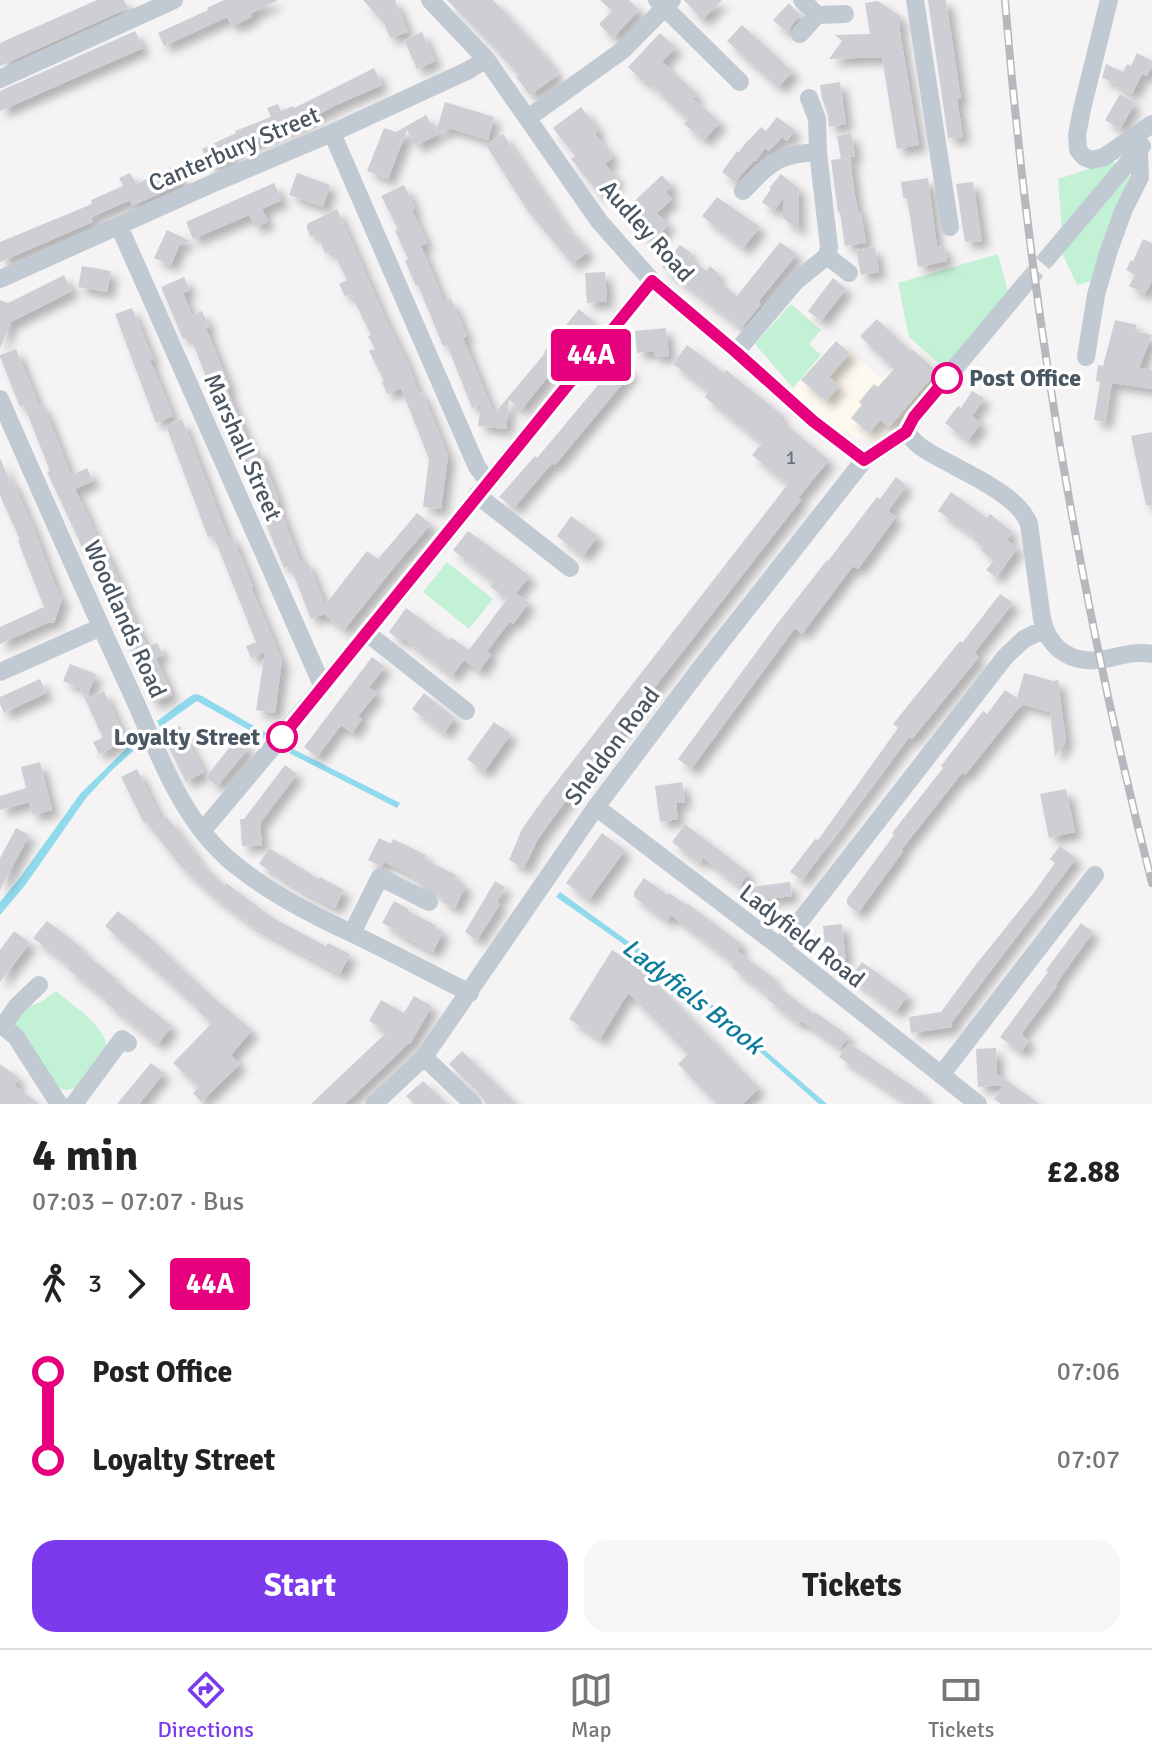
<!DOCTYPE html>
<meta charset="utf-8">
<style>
body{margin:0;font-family:Signika,sans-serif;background:#f6f6f6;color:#222;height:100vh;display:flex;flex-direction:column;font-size:30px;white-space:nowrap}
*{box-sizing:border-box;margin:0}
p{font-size:26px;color:#767676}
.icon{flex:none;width:44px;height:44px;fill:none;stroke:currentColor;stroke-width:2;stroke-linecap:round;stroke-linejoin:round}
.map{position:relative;height:1104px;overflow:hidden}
.details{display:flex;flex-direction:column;background:#fff;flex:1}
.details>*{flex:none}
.badge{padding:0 16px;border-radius:6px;font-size:28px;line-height:52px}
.map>.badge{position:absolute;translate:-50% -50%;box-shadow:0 0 0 4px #fff}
.legs{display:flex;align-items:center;gap:12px;height:88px;padding:0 32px;font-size:26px}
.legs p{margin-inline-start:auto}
.head{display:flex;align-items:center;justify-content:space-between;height:136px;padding:0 32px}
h1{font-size:44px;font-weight:800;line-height:60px}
.button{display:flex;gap:16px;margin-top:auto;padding:16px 32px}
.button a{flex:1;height:92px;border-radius:24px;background:#7c3aed;color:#fff;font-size:32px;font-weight:800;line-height:92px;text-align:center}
.button a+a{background:#f6f6f6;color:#222}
ul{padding:0 32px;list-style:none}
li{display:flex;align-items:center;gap:28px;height:88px;font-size:30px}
li i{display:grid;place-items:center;width:12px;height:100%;margin:0 10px;background:currentColor}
li i::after{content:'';width:20px;height:20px;margin:-10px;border:6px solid;border-radius:50%;background:#fff}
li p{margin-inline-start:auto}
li:first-child i{background:linear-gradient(#0000 50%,currentColor 0)}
li:last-child i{background:linear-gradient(currentColor 50%,#0000 0)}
.menu{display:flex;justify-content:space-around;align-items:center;height:112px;border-top:2px solid #e0e0e0;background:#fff;font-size:22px;color:#767676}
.menu a{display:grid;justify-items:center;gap:4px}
.menu .current{color:#7c3aed}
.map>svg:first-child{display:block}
.commercial{fill:#fdf9ef}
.green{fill:#c3f1d5}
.water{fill:#90daee}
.building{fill:#cdcfd5;filter:url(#shadow)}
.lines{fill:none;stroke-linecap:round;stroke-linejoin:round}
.minor-tunnel{stroke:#caccce;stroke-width:18;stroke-dasharray:18 9;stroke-linecap:butt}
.minor{stroke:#c1cad2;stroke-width:18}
.rail-casing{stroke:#b5b8bd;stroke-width:8}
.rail{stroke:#fff;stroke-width:5;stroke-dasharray:15;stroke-linecap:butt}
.line-1-casing{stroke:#fff;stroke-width:18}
.line-1{stroke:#e6007e;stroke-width:12}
.stop-1-dot{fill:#fff;stroke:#e6007e;stroke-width:4}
.labels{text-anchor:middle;stroke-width:7;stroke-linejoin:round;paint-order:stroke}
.number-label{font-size:20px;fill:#6b747e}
.street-label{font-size:24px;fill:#4a5661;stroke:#fff}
.stop-label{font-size:24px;font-weight:bold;fill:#4a5661;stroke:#fff;text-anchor:start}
.water-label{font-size:26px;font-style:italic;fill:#0c7c9b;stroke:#fff}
</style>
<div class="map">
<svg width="1152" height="1104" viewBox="0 0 1152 1104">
<defs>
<filter id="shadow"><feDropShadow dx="7" dy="7" stdDeviation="4" flood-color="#0004"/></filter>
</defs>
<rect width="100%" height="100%" fill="#f5f3f3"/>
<!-- commercial -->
<path class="commercial" d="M835,339l6,3 40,37 31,-33 29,26 -50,62 -17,6 -18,-3 -20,-9 -45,-36z"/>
<!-- green -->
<path class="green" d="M1113,161l5,5 -56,66 -4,-53z
M1126,173l4,3 -13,29 -26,76 -14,4 -14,-30v-7z
M998,254l10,38 -63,77 -36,-32 -11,-54z
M791,304l30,26 -12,14 12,11 -28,33 -38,-44z
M447,562l46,37 -24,30 -46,-37z
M56,991c15,13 51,36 50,56l-30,40c-7,4 -13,3 -20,0l-41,-63 11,-16 16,-7z"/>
<!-- water -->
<path class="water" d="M197,694l5,2 64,37 -3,5 -66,-37 -37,26 -3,-6 35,-26z
M129,746l4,5 -22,20 -25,27 -60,86 -26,31v-13l19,-23 61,-85z
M293,749l107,54 -3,5 -108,-55z
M560,892l133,96 134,116h-8l-128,-113 -135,-94z"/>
<!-- building -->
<path class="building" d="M97,0h27l4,8 -128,58v-23z
M224,0h54l-28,14 2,3 -20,9 -5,-9 -63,29 -6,-13 50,-23 -1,-2z
M363,0h32l13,32 -18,6 -6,-15z
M447,0h46l49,53 16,22 -28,20 -14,-18 3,-2 -19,-20 1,-1z
M600,0h29l10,10 -26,28 -14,-14 13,-13z
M684,0h38l-20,20z
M928,0h18l15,99h-4l6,38 -15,1z
M878,1l22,15v16l19,113 -22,4 -15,-92 -53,2 13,-18 -7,-6 35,-1 -5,-31z
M789,3l11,12 -9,11 -3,7 -15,-13z
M742,25l51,47 -15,15 -51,-46z
M135,31l8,17 -143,63v-20z
M422,32l13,29 -18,8 -13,-29z
M660,33l16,15 -14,14 35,32 -4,5 27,23 -16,18 -20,-16 4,-4 -42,-40 -2,2 -16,-15z
M1137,53l15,8v4l-5,11 -5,-2 -10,20 -16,-8 1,-2 -15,-6 4,-14 17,8 4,-8 4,2z
M374,68l8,17 -46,20 -35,19 -70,28 2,5 -23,11 -8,-19 34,-16 -1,-2 36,-14 -4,-9 11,-4 3,7 12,-5 1,2z
M840,82l6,42 -17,3 -1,-12 -6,-17 -2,-13z
M1120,94l15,9 -15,26 -15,-9z
M445,102l49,15 -6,23 -39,-12 -33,18 -9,-16 -19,49 -21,-8 17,-43 12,4 30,-17 10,17z
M581,107l18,23 -4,4 18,23 -8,7 13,16 -18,15 -29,-36 4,-3 -22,-28z
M777,117l18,13 -8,11 -5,-4 -13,14 -4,-3 -9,13 -2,-1 -19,22 -13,-10 15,-21 1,2 10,-13h1l12,-13 5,4z
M851,133l4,23 -14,3 -4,-23z
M503,134l67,99 2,-1 16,20 -16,12 -45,-54 -41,-65z
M850,158l5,39 4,16h2l5,30 -21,3 -5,-34 -2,1 -7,-53z
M175,166l8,17 -51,23 -2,-6 -39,17 2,5 -93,40v-20l92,-38 -1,-4 32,-14 -4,-8 11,-5 6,11z
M297,173l33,12 -7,22 -34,-12z
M781,174l17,14 1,42 -16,-12v-20l-9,13 -12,-9 9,-13 -2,-1z
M662,175l10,11 -6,6 6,7 -15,14 12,12 -18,17 -28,-30z
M928,178l9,69 7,-1 3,15 -29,6 -11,-69h-4l-2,-16z
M973,182l9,59 -17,1 -9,-58z
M274,183l8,17 -20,9 6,13 -13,5 -6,-12 -56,24 -7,-17z
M404,185l11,23 -3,2 15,33 -6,3 23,56 7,-3 16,37 -4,2 31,76 51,-61 -1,-1 35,-43 14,12 -72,89 -12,-10 -3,29 -28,-3 3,-22 -9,4 -25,-63 -4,1 -25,-61 -2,1 -11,-25 3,-2 -13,-28 3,-2 -17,-33z
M717,197l43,30 -17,21 -41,-32z
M337,209l48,109 20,40 14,35 3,-1 26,64 -7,53 -18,-2 6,-48 -28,-71 -14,6 -5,-12 2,-1 -15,-30 6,-2 -7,-13 3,-1 -20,-41 -6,2 -6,-12 8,-4 -15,-30 -7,3 -8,-19 -6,3 -4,-8v-5z
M167,230l23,11 -11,5 -8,19 -17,-7z
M1143,239l9,4v38l-7,13 -16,-8 6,-11 -9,-5 5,-10 2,1z
M780,242l17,12 -39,48 3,2 -20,24 -79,-61 18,-22 11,8 -3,4 18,14 4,-5 9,8 -4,5 22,17z
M875,247l4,25 -18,3 -5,-25z
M82,266l29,5 -4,21 -29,-5z
M605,272l2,29 -20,2 -2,-30z
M64,275l8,16 -61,31 -11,26v-48l8,3z
M184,277l6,13 -7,3 9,22 10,-4 7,16 -3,1 24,60 -3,1 26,63 6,-2 20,51 -2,1 24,61 6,-2 18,44 42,-54 11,8 39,-46 14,11 -36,42 -51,64 -20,-16 -13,5 -21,-53 -6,2 -21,-51 3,-1 -26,-64 -6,2 -21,-51 3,-1 -26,-66 -7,3 -22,-52z
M833,278l13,11 -25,32 -13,-10z
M132,308l21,51 -3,1 23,56 -17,7 -41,-109z
M877,319l33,32 2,-2 25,22 -48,56 -9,-7 -11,13 -18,-15 11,-13 -3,-3 15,-18 4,3 16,-18 -34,-33z
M1115,320l22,5 -2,6 17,4 -13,33 13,2v19l-40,-6 -7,39 -11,-2 6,-38 -4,-1 2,-16 5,1z
M666,328l3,28 -15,1v-6l-17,2 -2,-22z
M836,341l14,12 -21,24 10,9 -13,15 -25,-21z
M687,345l37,28 2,-3 55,44 -3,4 51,42 -31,38 3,2 -242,310 -21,29 -14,29 -15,-8 13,-31 22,-31 244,-314 -36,-29 10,-12 -57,-46 4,-6 -36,-27z
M16,349l23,57 4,-1 28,70 16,-7 6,13 -18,8 27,59 2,-1 21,48 -2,1 24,51 10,-4 6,12 -7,3 16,37 -19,8 -69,-157 -2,1 -35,-75 3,-1 -26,-66 -4,2 -20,-50v-2z
M618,361l14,11 -77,93 -3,-2 -38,45 -15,-11 36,-41 2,2z
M972,391l12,7 -12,18 9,7 -13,18 -23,-18 13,-17 3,2z
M182,419l46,118 4,-2 21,52h-2l31,74 -7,52 -19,-3 9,-58 -14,6 -5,-12 10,-4 -43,-107 -5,2 -42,-111z
M1152,432v73h-6l-15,-69z
M0,458l10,23 2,-1 21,47 26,68 4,1 -9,27 -5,-1 -49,22v-17l44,-20 -26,-66 2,-1 -20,-45z
M896,477l10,8 -18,26 8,6 -38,52 -5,-3 -51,68 -7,-6 -104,141 -13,-10 96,-131 53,-68 1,1 49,-64 3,2z
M951,492l36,26 3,-4 22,18 -5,8 11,8 -22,29 -10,-7 8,-10 -13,-10 2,-3 -11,-8 2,-3 -36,-25z
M571,516l27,20 -15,20 -26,-20z
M468,531l62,45 -14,17 13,10 -16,21 -3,-3 -23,30 4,4 -12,16 -15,-11 -12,16 -49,-38 -2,3 -12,-9 17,-24 43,32 3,-2 17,12 38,-51 -17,-13 4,-4 -41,-32z
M1000,594l13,9 -39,50 5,4 -67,82 -3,-2 -107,143 -12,-8 25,-33 3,1 80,-112 -5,-4 67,-83 2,2z
M372,657l13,10 -16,20 8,6 -19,23 4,3 -10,14 -11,-8 -24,32 -13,-10z
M70,664l26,10 -10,25 18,-8 22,49 -27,14 -6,-12 10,-4 -23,-50 -17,-7z
M1024,673l29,8 5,-1 8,62 -11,14 -5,-44 -28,-8 -57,71 -3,-2 -61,77 2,1 -45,62 -11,-9v-5l47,-64 -2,-2 51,-65 -2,-2 42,-55 4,3 18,-24 12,8z
M40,679l6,14 -42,20 -4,-9v-7z
M424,693l31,25 -11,15 -32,-24z
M494,722l17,12 -27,38 -17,-13z
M180,726l24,46 -18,10 -23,-47z
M237,738l12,10 -32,38 -11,-9z
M40,762l12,48 -19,5 -4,-13 -29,8v-14l26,-8 -5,-21z
M285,765l12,9 -37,49 2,22 -20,1 -2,-27h4z
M137,769l25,52 5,-4 30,39 -2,1 29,29 2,-3 47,35 53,28 2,-3 22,11 -10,20 -87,-48 -39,-29 -32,-29 -36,-46 -2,1 -23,-46z
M682,782l3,20 -9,1 2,16 -18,3 -5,-36z
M1066,789l9,43 -26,6 -9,-44z
M685,824l64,49 -10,13 -36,-28 -3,5 -28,-21z
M16,828l13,7 -29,55v-32z
M602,833l23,17 -36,50 -23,-17z
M379,838l12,6 2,-5 33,16 -2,4 32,16 -2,4 12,6 -11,23 -14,-7 1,-4 -8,-6 -22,-11 2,-4 -30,-14 -2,4 -3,-1 -11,-5z
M1060,846l16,12 -124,164v5l-41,6 -2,-16 32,-5 33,-45 61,-76 20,-28 -5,-4z
M269,848l50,31 1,-2 24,13 -9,18 -31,-16 -45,-28z
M644,878l24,17 1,-2 18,12 1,-1 54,40 -5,7 38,28 -3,3 42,32 1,-2 34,24 -9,12 -38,-27 -3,3 -32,-25 3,-3 -39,-29 3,-4 -63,-48 -4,6 -33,-24v-5z
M495,881l10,6 -9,15 4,2 -23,36 -12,-8z
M790,882l2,14 -40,5 -2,-14z
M394,901l15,8 -1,2 29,15 -1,2 7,4 -10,20 -38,-20 1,-2 -14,-7z
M118,911l38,32 47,46 49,41 -21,25 9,9 -39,38 -8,-9 6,-6 -26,-24 39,-40 -15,-13 1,-2 -55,-49 -38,-33z
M47,921l35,27 -1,2 35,29 -1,2 57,45 -14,18 -53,-42 2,-2 -39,-31 2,-3 -37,-28z
M1081,923l12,9 -38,53 2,1 -36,48 8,7 -8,11 -21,-15 48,-65 -2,-2z
M842,924l4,39 -19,2 -4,-39z
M14,931l16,12 -30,39v-32z
M612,950l32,20 115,118 -16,16h-26l-39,-40 10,-10 -60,-61 -28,46 -31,-20z
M862,962l46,33 -12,17 -46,-34z
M414,996l18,10 -22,38h-2l-63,60h-34l76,-72 -18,-11 12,-21 23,13z
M849,1043l75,51 -2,3 8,7h-21l-70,-47z
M996,1048l1,26 43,30h-39l-7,-5 10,-14 -26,2 -2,-38z
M462,1051l54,53h-29l-2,-2 -4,-7 -32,-31z
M151,1063l13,10 -25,31h-22z
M0,1064l19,14 -5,7 25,19h-39z
M423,1081l24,23h-33l-8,-8z"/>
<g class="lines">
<!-- minor-tunnel -->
<path class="minor-tunnel" d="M1025,284l24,-28"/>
<!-- minor -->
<path class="minor" d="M430,0l56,59 113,162 53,60 84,71 77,69 51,39
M657,0l83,82
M802,0l15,15
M915,0l35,227
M1109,0l-27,109 -5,26 1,15 6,7 8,3 12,-3 48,-33
M800,34l17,-19 28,-1
M0,79l174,-79
M809,98l8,21 1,33
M528,118l95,-68 49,-50
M332,133l145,334 11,14
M119,226l204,461
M827,256l22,17
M1049,256l93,-110
M0,279l209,-94 123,-52 137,-63 17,-11
M736,352l60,-71 31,-25 2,-9 -11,-95c-41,2 -48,11 -75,39
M1086,357l10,-62 13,-45 15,-41 16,-32 -1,-26
M0,399c43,98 86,196 131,293 26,57 48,123 96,166 37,32 80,54 124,75 40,19 79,40 119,60
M906,432c5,6 11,13 18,17 29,19 94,43 105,75l13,95c4,15 10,27 24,35 30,17 56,-6 86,0
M477,495l93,73
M367,633l99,78
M0,672l101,-45
M596,807l184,140 198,157
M203,830c153,-180 299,-366 449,-549
M352,933l28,-56 49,25
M780,947l225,-290 19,-18 21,-10
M0,1025l3,1 14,-20 22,-21
M3,1026l13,11 43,67
M424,1057l49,47
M941,1075l154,-200
M74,1104l48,-65 6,4
M374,1104l50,-47 172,-250 103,-137 165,-210 42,-28 8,-15 111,-133"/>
<defs>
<path id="rail" d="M1005,0c24,298 73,593 147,883"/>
</defs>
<!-- rail casing -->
<use href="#rail" class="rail-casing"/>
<!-- rail -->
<use href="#rail" class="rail"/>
</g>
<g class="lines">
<defs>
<path id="line-1" d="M282,737l370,-456 84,71 77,69 51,39 42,-28 8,-15 33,-39"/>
</defs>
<!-- line-1 casing -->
<use href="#line-1" class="line-1-casing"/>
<!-- line-1 -->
<use href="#line-1" class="line-1"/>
</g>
<!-- markers -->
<g class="stop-1-dot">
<circle cx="947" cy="378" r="14"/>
<circle cx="282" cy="737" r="14"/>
</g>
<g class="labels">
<!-- number labels -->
<g class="number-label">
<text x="791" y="464">1</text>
</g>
<!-- street labels -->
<g class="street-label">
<text transform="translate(234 149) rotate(-23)" y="8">Canterbury Street</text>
<text transform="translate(647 231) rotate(48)" y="8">Audley Road</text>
<text transform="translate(243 447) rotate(66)" y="8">Marshall Street</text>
<text transform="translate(125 619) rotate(66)" y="8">Woodlands Road</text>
<text transform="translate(612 746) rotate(-53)" y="8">Sheldon Road</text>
<text transform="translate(802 936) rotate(38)" y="8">Ladyfield Road</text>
</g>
<!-- stop labels -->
<g class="stop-label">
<text x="969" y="386">Post Office</text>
<text x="260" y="745" text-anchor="end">Loyalty Street</text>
</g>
<!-- water labels -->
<g class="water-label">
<text transform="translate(693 996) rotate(38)" y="9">Ladyfiels Brook</text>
</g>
</g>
</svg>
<b class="badge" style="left:591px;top:355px;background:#e6007e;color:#fff">44A</b>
</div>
<section class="details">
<div class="head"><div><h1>4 min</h1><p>07:03 – 07:07 · Bus</p></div><b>£2.88</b></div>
<div class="legs"><svg class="icon" aria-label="walk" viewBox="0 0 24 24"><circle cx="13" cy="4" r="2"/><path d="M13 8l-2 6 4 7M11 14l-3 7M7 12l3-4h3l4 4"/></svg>3<svg class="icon" aria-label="forward" viewBox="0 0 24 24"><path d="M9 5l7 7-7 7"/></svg><b class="badge" style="background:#e6007e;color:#fff">44A</b></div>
<ul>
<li><i style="color:#e6007e"></i><b>Post Office</b><p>07:06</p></li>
<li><i style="color:#e6007e"></i><b>Loyalty Street</b><p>07:07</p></li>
</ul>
<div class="button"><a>Start</a><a>Tickets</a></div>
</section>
<nav class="menu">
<a class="current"><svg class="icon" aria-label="directions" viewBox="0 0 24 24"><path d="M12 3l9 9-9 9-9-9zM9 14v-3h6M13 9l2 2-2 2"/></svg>Directions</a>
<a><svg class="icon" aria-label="map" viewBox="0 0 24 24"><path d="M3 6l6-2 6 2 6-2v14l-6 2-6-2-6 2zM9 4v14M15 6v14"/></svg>Map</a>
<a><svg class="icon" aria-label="tickets" viewBox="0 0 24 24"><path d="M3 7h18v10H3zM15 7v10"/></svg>Tickets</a>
</nav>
